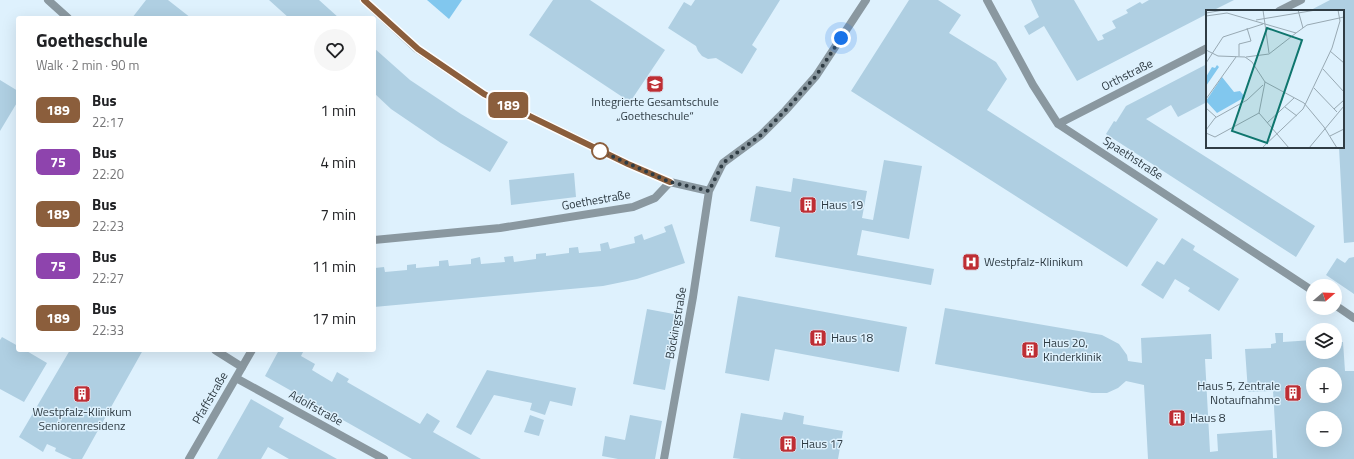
<!DOCTYPE html>
<meta charset="utf-8">
<style>
body{margin:0;font-family:"Titillium Web",sans-serif;background:#f6f6f6;color:#202124;height:100vh;display:flex;flex-direction:column;font-size:15px;white-space:nowrap}
*{box-sizing:border-box;margin:0}
p{font-size:13px;color:#757577}
.icon{flex:none;width:22px;height:22px;fill:none;stroke:currentColor;stroke-width:2;stroke-linecap:round;stroke-linejoin:round}
.map{position:relative;flex:1;overflow:hidden}
.details{position:absolute;left:16px;top:16px;width:360px;height:336px;display:flex;flex-direction:column;background:#fff;border-radius:4px;box-shadow:0 4px 16px #0002}
.details>*{flex:none}
.badge{padding:0 8px;border-radius:6px;font-size:14px;line-height:26px}
.needle{width:26px;rotate:71deg}
.fabs{position:absolute;left:1306px;top:279px;display:grid;gap:8px}
.fabs a{display:grid;place-items:center;width:36px;height:36px;border-radius:50%;background:#fff;box-shadow:0 4px 16px #0002;font-size:20px}
.you{position:absolute;width:20px;height:20px;margin:-10px;border:3px solid #fff;border-radius:50%;background:#1a73e8;box-shadow:0 0 0 6px #1a73e833}
.map>.badge{position:absolute;translate:-50% -50%;box-shadow:0 0 0 2px #fff}
.round{display:grid;place-items:center;flex:none;width:42px;height:42px;border-radius:21px;background:#f6f6f6}
.headline{display:flex;align-items:center;justify-content:space-between;height:68px;padding:0 20px}
h1{font-size:19px;font-weight:700;line-height:30px}
ul{padding:0;list-style:none}
li{display:flex;align-items:center;gap:12px;height:52px;padding:0 20px}
li div{flex:1}
li b{display:block;font-size:15px}
li em{font-style:normal}
li .badge{min-width:44px;font-weight:700;text-align:center}
.map>svg:first-child{display:block}
.green{fill:#81c7ee}
.building{fill:#afcfe2;fill-rule:evenodd}
.lines{fill:none;stroke-linecap:round;stroke-linejoin:round}
.lane{stroke:#8a98a0;stroke-width:8}
.street{stroke:#8a98a0;stroke-width:8}
.line-casing{stroke:#fff;stroke-width:9}
.line{stroke:#8b5e3c;stroke-width:6}
.walk{stroke:#2f3c44;stroke-width:4;stroke-dasharray:0 7.2}
.stop-dot{fill:#fff;stroke:#8b5e3c;stroke-width:2}
.labels{text-anchor:middle;stroke-width:3;stroke-linejoin:round;paint-order:stroke}
.street-label{font-size:12px;fill:#2f3c44;stroke:#def1fd}
.poi-label{font-size:12px;fill:#2f3c44;stroke:#def1fd;text-anchor:start}
.inset-road{fill:none;stroke:#98a9b3;stroke-width:1}
.view{fill:#0f766e;fill-opacity:0.15;stroke:#0f766e;stroke-width:2}
.inset-edge{fill:none;stroke:#2f3c44;stroke-width:2}
</style>
<div class="map">
<svg width="1354" height="459" viewBox="0 0 1354 459">
<rect width="100%" height="100%" fill="#def1fd"/>
<!-- green -->
<path class="green" d="M427,0h35l-13,19z"/>
<!-- building -->
<path class="building" d="M146,0h22l23,18h-59z
M269,0h50l20,18h-50z
M553,0h37l75,50 -35,52 -101,-67z
M695,0h85l-28,45 5,4 -15,25 -26,-16 -8,1 -6,-3 -4,-5 -2,-5 -28,-18 16,-26 7,4z
M909,0h29l23,15 -12,18 47,29 11,17 -20,31 171,109 -31,48 -276,-176z
M1031,0h43l24,41 6,-2 -2,-4 14,-7 -4,-7 16,-8 -2,-3 14,-8 2,2 7,-4h85l-22,11h-5v3l-130,67 -33,-55 -15,9 -5,-9 15,-9z
M1330,0h24v242l-10,1 -5,-96h4v-136h-34z
M374,48l36,32 51,34 47,28 -18,30 -49,-29 -50,-34 -17,-16z
M1207,64v38l-29,15 -7,-12 -25,14 169,107 -19,31 -190,-123 8,-13 2,1 10,-16z
M0,80l18,11v10l-18,30z
M884,160l38,6 -13,73 -47,-9 -5,25 77,14 -3,16 -156,-28 5,-30 -30,-6 6,-35 35,6 2,-14 74,13 -5,27 11,2z
M574,173l2,24 -65,8 -2,-25z
M672,224l13,39 -48,16 -34,7 -229,21 1,-39 9,-1 1,5 22,-2v-5l9,-1v4l23,-2v-5l9,-1 1,6 22,-2v-5l9,-2 1,7 24,-2 -1,-5 9,-1 1,6 22,-3v-5l10,-1v3l23,-3v-5l9,-1 1,6 22,-2 -1,-7 8,-2 2,7 12,-3 13,-3 -1,-6 8,-3 2,6 22,-8 -2,-5z
M1182,238l13,8 -2,4 46,29 -20,32 -31,-20 2,-3 -15,-9 -12,20 -22,-14 16,-24 7,4z
M1354,257v37l-28,-19 11,-17 8,5 4,-5z
M738,296l169,31 -8,45 -124,-23 -6,32 -44,-8z
M945,308l157,27 17,9 8,11 1,6 14,2 -1,-25 70,-4 1,25h-7l5,93 8,-1 -1,-17 55,-4 1,28h4l-4,-67 -25,1 -3,-43 26,-1v-4l5,-1 -1,-10h8v9l30,-2v12h22v-10h8l2,29h9v88h-206l-4,-74 -18,-4 -8,7 -11,5h-15l-157,-29zM1313,374h22v22h-22zM1313,418h22v22h-22z
M647,309l32,6 -14,75 -32,-6z
M2,337l16,9v4h7l22,13 -23,39 -24,-13v-49z
M70,350h73l-61,109h-10l-17,-8 1,-3 -9,-4 -4,8 -24,-15z
M279,350h25l-3,6 14,8 -3,6 20,12 5,-10 12,7 -2,3 73,42 7,-11 13,8 -7,11 48,27h-69l-147,-83z
M487,370l89,18 -4,18 -22,-5 -5,14 -15,-5 2,-7 -38,-8 -23,40 -15,-8z
M251,399l33,19 -5,9 58,32h-48l-21,-12 -7,12h-44z
M784,412l20,4 -1,8 40,7 -5,28h-97l-8,-1 8,-45 41,7z
M530,415l14,5 -5,16 -15,-4z
M630,415l32,6 -7,38h-37l-16,-3 3,-20 20,4z"/>
<g class="lines">
<!-- lane -->
<path class="lane" d="M215,350l27,17"/>
<!-- street -->
<path class="street" d="M48,0l20,18
M364,0l53,49 67,45 144,70 42,18
M987,0l46,85 25,39 255,167
M1279,11l22,-11
M1058,124l149,-76
M374,240l126,-12 133,-21 22,-9 15,-16 39,9
M1335,305l19,13
M236,378l148,81
M189,459l63,-109
M664,459l29,-162 16,-106 14,-28 38,-28 24,-24 31,-35 50,-76"/>
</g>
<g class="lines">
<defs>
<path id="line" d="M364,0l54,49 66,45 144,70 42,18"/>
</defs>
<!-- line casing -->
<use href="#line" class="line-casing"/>
<!-- line -->
<use href="#line" class="line"/>
<!-- walk -->
<path class="walk" d="M600,151l70,31 39,9 14,-28 38,-28 24,-24 31,-35 25,-38"/>
</g>
<!-- icons -->
<defs>
<symbol id="school-square" viewBox="-11 -11 22 22"><rect x="-9" y="-9" width="18" height="18" rx="4" fill="#be2e34" stroke="#def1fd"/><path d="M0-5L7-2L0 1L-7-2ZM-4 1L0 2.5L4 1V4Q0 6-4 4Z" fill="#fff"/></symbol>
<symbol id="building-square" viewBox="-11 -11 22 22"><rect x="-9" y="-9" width="18" height="18" rx="4" fill="#be2e34" stroke="#def1fd"/><path d="M-4-6H4V6H1V3H-1V6H-4ZM-2.5-4.3h1.7v1.8h-1.7ZM.8-4.3h1.7v1.8H.8ZM-2.5-1h1.7V.8h-1.7ZM.8-1h1.7V.8H.8Z" fill="#fff"/></symbol>
<symbol id="hospital-square" viewBox="-11 -11 22 22"><rect x="-9" y="-9" width="18" height="18" rx="4" fill="#be2e34" stroke="#def1fd"/><path d="M-5-5h3v3.5h4V-5h3V5h-3V1.5h-4V5h-3Z" fill="#fff"/></symbol>
</defs>
<g fill-rule="evenodd">
<use href="#school-square" x="645" y="74" width="20" height="20"/>
<use href="#building-square" x="798" y="195" width="20" height="20"/>
<use href="#hospital-square" x="961" y="252" width="20" height="20"/>
<use href="#building-square" x="808" y="328" width="20" height="20"/>
<use href="#building-square" x="1020" y="340" width="20" height="20"/>
<use href="#building-square" x="1283" y="383" width="20" height="20"/>
<use href="#building-square" x="72" y="384" width="20" height="20"/>
<use href="#building-square" x="1167" y="408" width="20" height="20"/>
<use href="#building-square" x="778" y="434" width="20" height="20"/>
</g>
<!-- markers -->
<circle class="stop-dot" cx="600" cy="151" r="8"/>
<g class="labels">
<!-- street labels -->
<g class="street-label">
<text transform="translate(1127 75) rotate(-27)" y="4">Orthstraße</text>
<text transform="translate(1133 158) rotate(33)" y="4">Spaethstraße</text>
<text transform="translate(596 200) rotate(-10)" y="4">Goethestraße</text>
<text transform="translate(676 323) rotate(-80)" y="4">Böckingstraße</text>
<text transform="translate(210 398) rotate(-60)" y="4">Pfaffstraße</text>
<text transform="translate(316 408) rotate(29)" y="4">Adolfstraße</text>
</g>
<!-- poi labels -->
<g class="poi-label">
<text x="655" y="106" text-anchor="middle">Integrierte Gesamtschule<tspan x="655" dy="14">„Goetheschule“</tspan></text>
<text x="821" y="209">Haus 19</text>
<text x="984" y="266">Westpfalz-Klinikum</text>
<text x="831" y="342">Haus 18</text>
<text x="1043" y="347">Haus 20,<tspan x="1043" dy="14">Kinderklinik</tspan></text>
<text x="1280" y="390" text-anchor="end">Haus 5, Zentrale<tspan x="1280" dy="14">Notaufnahme</tspan></text>
<text x="82" y="416" text-anchor="middle">Westpfalz-Klinikum<tspan x="82" dy="14">Seniorenresidenz</tspan></text>
<text x="1190" y="422">Haus 8</text>
<text x="801" y="448">Haus 17</text>
</g>
</g>
<!-- overview -->
<g transform="translate(1206 10)">
<rect width="138" height="138" fill="#def1fd"/>
<path d="M11,55l2,2 -13,19v-9l6,-10 3,1zM16,67l12,15 6,-1 5,6 -28,16 -11,-12z" fill="#81c7ee"/>
<path class="inset-road" d="M57,0l6,43M92,0l5,18M0,3l18,-3M0,6l21,-3 69,20 11,-8 37,-8M50,10l60,-10M0,40l12,6 27,1 7,5 13,20 -6,31M124,41l14,12M33,46v-12l12,-3 -4,-13M40,47l23,-3 27,-21M0,53l17,-26 40,-13M117,59l21,23M59,72l39,21 20,24 13,21M108,78l23,24M0,89l30,-42M79,97l12,9M0,98l10,9M128,99l10,-9M61,113l27,-25M0,120l9,-12 32,-18 16,-15M0,123l9,4 44,-24 30,35M124,126l14,-7M56,138l41,-39 29,-61 8,-27 -2,-11M103,138l35,-42"/>
<path class="view" d="M61,18l35,12 -35,103 -35,-12z"/>
<rect width="138" height="138" class="inset-edge"/>
</g>
</svg>
<div class="fabs">
<a><svg class="needle" viewBox="-14 -14 28 28"><path d="M0-13l5 13h-10z" fill="#e53935"/><path d="M0 13l5-13h-10z" fill="#757577"/></svg></a>
<a><svg class="icon" aria-label="layers" viewBox="0 0 24 24"><path d="M12 4l9 5-9 5-9-5zM3 14l9 5 9-5"/></svg></a>
<a>+</a>
<a>−</a>
</div>
<div class="you" style="left:841px;top:38px"></div>
<b class="badge" style="left:508px;top:105px;background:#8b5e3c;color:#fff">189</b>
<section class="details">
<div class="headline"><div><h1>Goetheschule</h1><p>Walk · 2 min · 90 m</p></div><a class="round"><svg class="icon" aria-label="heart" viewBox="0 0 24 24"><path d="M12 20l-8-8c-3-5 5-10 8-4 3-6 11-1 8 4z"/></svg></a></div>
<ul>
<li><span class="badge" style="background:#8b5e3c;color:#fff">189</span><div><b>Bus</b><p>22:17</p></div><em>1 min</em></li>
<li><span class="badge" style="background:#8e44ad;color:#fff">75</span><div><b>Bus</b><p>22:20</p></div><em>4 min</em></li>
<li><span class="badge" style="background:#8b5e3c;color:#fff">189</span><div><b>Bus</b><p>22:23</p></div><em>7 min</em></li>
<li><span class="badge" style="background:#8e44ad;color:#fff">75</span><div><b>Bus</b><p>22:27</p></div><em>11 min</em></li>
<li><span class="badge" style="background:#8b5e3c;color:#fff">189</span><div><b>Bus</b><p>22:33</p></div><em>17 min</em></li>
</ul>
</section>
</div>
